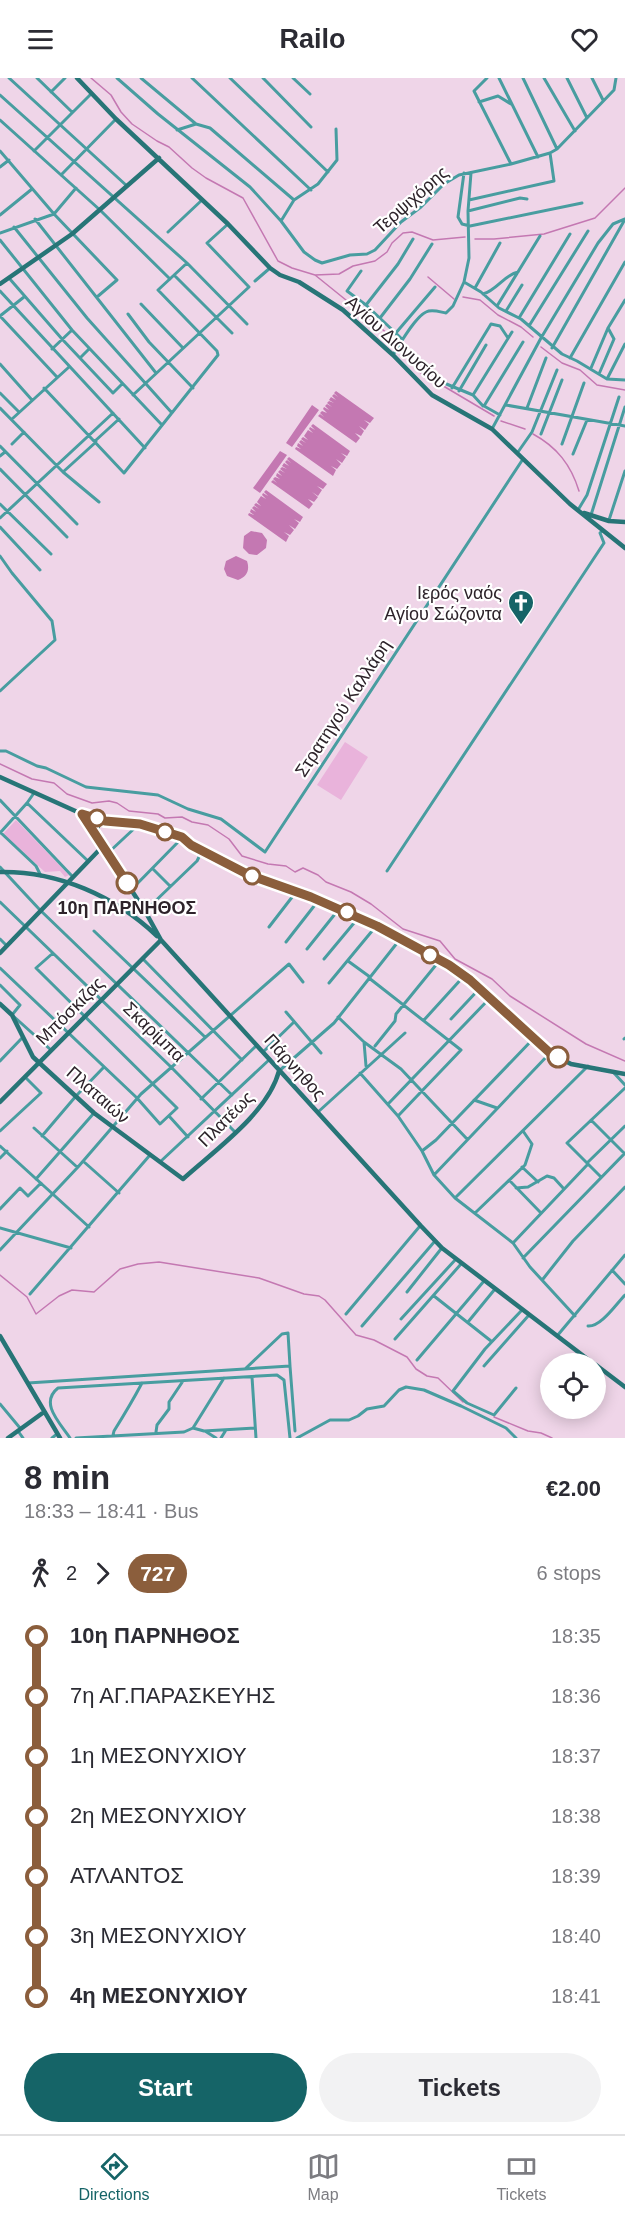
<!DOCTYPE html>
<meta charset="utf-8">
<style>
body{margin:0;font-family:Helvetica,sans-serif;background:#f2f2f3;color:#2b2b33;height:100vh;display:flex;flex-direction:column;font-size:22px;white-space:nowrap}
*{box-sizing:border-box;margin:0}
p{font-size:20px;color:#7c7c81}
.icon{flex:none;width:33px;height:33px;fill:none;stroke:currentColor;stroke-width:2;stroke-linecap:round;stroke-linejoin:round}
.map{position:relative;height:1360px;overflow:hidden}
.sheet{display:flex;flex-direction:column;background:#fff;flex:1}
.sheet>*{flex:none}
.badge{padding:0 12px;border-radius:20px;font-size:21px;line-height:39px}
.buttons{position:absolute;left:540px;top:1275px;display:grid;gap:12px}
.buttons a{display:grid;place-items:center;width:66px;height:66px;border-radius:50%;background:#fff;box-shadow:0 3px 15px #0003;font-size:30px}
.map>.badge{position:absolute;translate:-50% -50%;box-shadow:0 0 0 3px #fff}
.legs{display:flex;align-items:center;gap:9px;height:66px;padding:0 24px;font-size:20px}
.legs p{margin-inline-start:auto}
.summary{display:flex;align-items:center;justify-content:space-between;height:102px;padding:0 24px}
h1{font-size:33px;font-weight:700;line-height:45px}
.button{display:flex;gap:12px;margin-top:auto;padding:12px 24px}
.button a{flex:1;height:69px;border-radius:36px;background:#156467;color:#fff;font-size:24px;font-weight:700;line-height:69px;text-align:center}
.button a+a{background:#f2f2f3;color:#2b2b33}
ul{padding:0 24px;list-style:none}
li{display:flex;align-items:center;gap:21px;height:60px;font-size:22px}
li i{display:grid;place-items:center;width:9px;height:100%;margin:0 8px;background:currentColor}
li i::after{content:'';width:15px;height:15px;margin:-8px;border:4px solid;border-radius:50%;background:#fff}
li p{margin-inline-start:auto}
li:first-child i{background:linear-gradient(#0000 50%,currentColor 0)}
li:last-child i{background:linear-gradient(currentColor 50%,#0000 0)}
header{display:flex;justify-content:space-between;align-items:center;height:78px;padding:0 24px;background:#fff;font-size:27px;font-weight:700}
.tabs{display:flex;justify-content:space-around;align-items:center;height:84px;border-top:2px solid #e1e1e2;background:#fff;font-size:16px;color:#7c7c81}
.tabs a{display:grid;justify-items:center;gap:3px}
.tabs .current{color:#156467}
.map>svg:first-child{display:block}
.green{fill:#e9b3db}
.water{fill:#c478b2}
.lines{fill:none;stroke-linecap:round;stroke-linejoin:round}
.stream{stroke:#c478b2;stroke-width:1.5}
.street{stroke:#489da0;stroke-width:3}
.secondary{stroke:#277577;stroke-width:4.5}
.line-1-casing{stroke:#fff;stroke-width:14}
.line-1{stroke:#8b5e3c;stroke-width:9}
.stop-1-dot{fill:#fff;stroke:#8b5e3c;stroke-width:3}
.labels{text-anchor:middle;stroke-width:4.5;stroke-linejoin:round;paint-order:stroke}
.street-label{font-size:18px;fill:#2d232a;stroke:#fff}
.poi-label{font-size:18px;fill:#2d232a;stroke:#fff;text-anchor:end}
.stop-label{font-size:18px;font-weight:bold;fill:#2d232a;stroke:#fff}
</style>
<header><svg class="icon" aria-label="menu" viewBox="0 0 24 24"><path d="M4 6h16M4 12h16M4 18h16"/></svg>Railo<svg class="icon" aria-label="heart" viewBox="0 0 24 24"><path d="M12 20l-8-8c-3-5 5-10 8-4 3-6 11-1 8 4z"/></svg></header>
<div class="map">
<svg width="625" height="1360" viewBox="0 0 625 1360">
<rect width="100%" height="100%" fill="#efd5e8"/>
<!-- green -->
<path class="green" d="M345,664l23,15 -27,43 -24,-15z
M16,742l53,55 -4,2 -5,-6 -15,1 -42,-38z"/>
<!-- water -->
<path class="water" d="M336,313l38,27 -4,5 -6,-3 5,4 -4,6 -6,-4 5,5 -3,5 -6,-3 5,5 -4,5 -38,-27 2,-2 4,3 -4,-4 2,-2 5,2 -4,-4 1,-2 5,3 -4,-4 2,-2 5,3 -5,-4 2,-2 5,2 -5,-3 2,-3 5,3 -4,-4 2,-2 4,3 -4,-4z
M312,327l7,5 -27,37 -6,-4z
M313,346l37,27 -3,5 -6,-3 5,4 -4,6 -6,-4 5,5 -4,5 -6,-3 5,4 -3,6 -38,-27 1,-2 5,2 -4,-3 1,-3 5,3 -4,-4 2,-2 5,3 -5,-4 2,-2 5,3 -4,-4 2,-3 4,3 -4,-3 2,-3 5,3 -4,-4 1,-2 5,3 -4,-4z
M280,373l7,4 -27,38 -7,-5z
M289,379l38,27 -4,5 -6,-3 5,4 -4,6 -6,-4 6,5 -4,5 -6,-3 5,5 -4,5 -38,-27 2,-2 4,3 -4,-4 2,-2 5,2 -4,-3 1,-3 5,3 -4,-4 2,-2 5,3 -5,-4 2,-2 5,2 -5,-3 2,-3 5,3 -4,-4 2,-2 4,3 -4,-4z
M266,412l37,27 -3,5 -6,-3 5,4 -4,6 -6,-4 5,5 -4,5 -6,-3 5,4 -3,6 -38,-27 1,-2 5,2 -4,-3 1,-3 5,3 -4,-4 2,-2 5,3 -5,-4 2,-2 5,3 -4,-4 2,-3 4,3 -4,-3 2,-3 5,3 -4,-4 1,-2 5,3 -4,-4z
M251,453l11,2 5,7 -1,8 -9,7 -8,-1 -6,-6 1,-12z
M236,478l11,5c3,9 0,16 -9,19l-11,-4 -3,-7 2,-8z"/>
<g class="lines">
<!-- stream -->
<path class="stream" d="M91,0l20,17 10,17 11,12 25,17 12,6 23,21 14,10 37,20 35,63 14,7 23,7 83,67
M475,161h19l50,-5 51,-16 30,-30
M315,197l24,-1 14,-8 22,-5 12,-9 5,-9 11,-10 9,-1 21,8 32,-3
M428,199l26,22
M463,219l17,3 18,15 23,12 12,10
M541,269l21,16 18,7 17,15 28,5
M403,270l15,23 76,45
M501,343l24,8
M533,356c24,13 38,31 46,57
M0,686l32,15 22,4 13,11 25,9 17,-2 8,2 12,8 29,3 7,4 17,-1 10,5 16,3 21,14 13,17 26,8 18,2 9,6 8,-4 15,7 8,7 25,10 20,12 32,25 37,12 15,18 37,20 18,17 76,48 39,17
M0,1197l27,22 9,17 23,-18 13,-6 22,2 26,-23 18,-5 21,-2 100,16 45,16 15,2 6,4 31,35 18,5 33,17 9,12 11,7 11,2 25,24
M494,1339l34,14 13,2 11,5"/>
<!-- street -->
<path class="street" d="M9,0l118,108
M37,0l35,34
M117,0l41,36 92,73 31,34 23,31 11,8 7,3 28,-8 17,-1 8,-4 26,-28 20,-15 23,-23 15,-9 52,-11 39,-11 7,-4 57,-59 2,-12
M141,0l55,46
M192,0l119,112
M230,0l98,94
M263,0l48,49
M293,0l17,16
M487,0l-13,13 37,73
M499,0l39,79
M523,0l34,71
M544,0l31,53
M567,0l20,40
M592,0l11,22
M51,14l14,-14
M0,17l187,168 60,61
M479,24l19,-6 13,8
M0,42l100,90 70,69
M177,52l19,-6 14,4 84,72 24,-16 19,-24 -1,-31
M0,73l54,63 63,66 -20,17
M34,73l57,-57
M0,89l9,-7
M464,95l-6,44 4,7 8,2 112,-23
M61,97l55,-56
M469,122l85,-19 -4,-28
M468,133l52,-13 7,1
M0,137l32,-26
M35,141l121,154
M281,143l13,-21
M14,149l73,91 85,95
M168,154l34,-32
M0,155l54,-19 22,-26
M0,162l72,90 90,95
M361,193l-14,20 19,14 36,34
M174,197l58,58
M9,200l53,61 51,54 9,-9
M255,203l15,-13
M464,204l17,10 18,16 22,11 41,35 15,7 30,18 18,1
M475,210l25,-45
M0,213l145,157
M483,216c14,-4 21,-19 35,-22
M24,219l-24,19 56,60
M141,226l42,44
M366,227l32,-41 15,-25
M497,228l43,-70
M506,233l16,-26
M128,236l21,28 44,46
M380,240l30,-39 22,-35
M519,240l51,-84
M529,248l59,-95
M395,256l40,-47
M552,270l72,-127
M52,271l20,-19
M393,277c7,-11 22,-38 33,-43 6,-3 14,0 20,1l7,-7 11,-24 5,-24 -1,-47 3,-38
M80,280l9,-9
M570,280l55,-96
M0,286l32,36
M591,290l17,-40 17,-28
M599,296l15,-35 -6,-11
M607,301l18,-35
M444,305l29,12 10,11
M44,310l80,85 94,-118 -1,-4 -59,-61 29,-27
M452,310l39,-64 9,2 8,12
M459,313l27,-46
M0,315l19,19
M133,317l116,-108 -42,-44 21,-19
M473,317l39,-63
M506,327l119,21
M0,330l63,64 36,30
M527,330l19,-50
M500,337l-16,-9 39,-64
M12,341l57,-52
M492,351l49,-91 57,-95 15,-19 12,-5
M541,356l21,-54
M95,363l24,-22
M12,366l12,-12
M562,366l22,-61
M0,368l77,78
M518,374l14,-20 25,-62
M573,376l14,-34
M0,378l5,-4
M0,391l67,68
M63,394l33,-30
M0,426l51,50
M578,432l9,-15 32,-98
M591,437l34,-108
M0,440l113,-105
M609,442l16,-49
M0,449l40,43
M0,478l12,17 40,48 3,19 -55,51
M0,673h6l31,15 9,2 40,19 72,8 30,14 33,10 44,33 258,-393
M0,722l72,76
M27,725l61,58
M0,754l36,34 5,10
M0,755l27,-30 7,-10
M108,775l30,-28
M0,789l40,43 192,185
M153,791l17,17
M387,793l217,-328 -4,-10 3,-3
M131,812l51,-52
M0,824l171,165 64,65
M146,832l51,-49 5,-10
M269,849l27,-35
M94,853l111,106
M0,861l7,7
M286,864l32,-41
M307,871l32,-40
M143,881l99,101
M324,881l35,-42
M348,883l22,16
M0,890l137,130 23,26 17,-16 -141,-140 17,-15
M369,900l92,72 -63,66
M329,905l48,-58
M0,907l20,20 -8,10 39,35
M286,934l35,41
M338,939l26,25 2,24
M451,941l29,-31
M424,942l40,-44
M624,961l1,-1
M364,964l37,27 66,70
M375,968l20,-25 1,-7 44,-54
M263,974l31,-30
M0,983l22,-23
M279,993l55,-48 67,-85
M360,995l38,43 24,35 12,24 21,23 58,45 17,24 45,49
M614,995l11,12
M201,1021l56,-54
M474,1022l23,8
M389,1025l100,-104
M318,1034l87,-79
M169,1038l19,21
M591,1042l33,33
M34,1050l43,39
M0,1053l41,-38 -16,-16
M42,1058l34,-40 28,-29
M0,1068l89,81
M422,1073l14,-11 98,-102
M0,1080l7,-7
M83,1083l36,32
M160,1084l110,-103
M587,1085l38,-37
M522,1089l16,15
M434,1097l116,-122
M601,1099l-34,-34 58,-55
M36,1101l58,-66
M509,1102l32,33
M516,1110l12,-1 19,-11 7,2 10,11
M455,1120l133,-132
M0,1131l20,-21 8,8 13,-13
M475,1135l50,-48 7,-21 -9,-13
M0,1150l71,20
M513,1165l75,-79
M0,1172l78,-83 63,-73 148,-130 14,18
M523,1180l102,-105
M612,1192l13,14
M543,1201l30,-38 52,-54
M407,1214l34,-43
M30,1216l120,-139
M434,1218l57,45
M346,1236l74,-88
M401,1241l55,-60
M468,1244l27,-33
M362,1248l73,-85
M588,1248c13,1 28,-22 37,-31
M557,1258l68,-81
M395,1261l66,-75
M417,1282l67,-79
M484,1288l45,-51
M245,1291l37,-35 6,-1 2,33
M252,1299l4,61
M28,1305l262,-17 5,65
M516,1310l-22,27 -27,-12 -14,-12 32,-42 37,-39
M0,1326l20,24
M193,1350l31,-50
M18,1353l5,7
M205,1353l11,7
M156,1354l1,-7 12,-16v-7l14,-21
M113,1357l1,-4c10,-16 19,-31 28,-48
M52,1360l5,-4
M70,1360c-10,-15 -31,-35 -12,-50l219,-13 7,5 6,58
M76,1360l108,-6 9,-4 11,3 51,-3
M221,1360l5,-8
M297,1360l33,-18h19l9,-4 9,-7 17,-3 15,-16 7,-3 18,3 37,16 45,22 10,10"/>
<!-- secondary -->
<path class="secondary" d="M77,0l39,41 112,105 42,44 10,7 19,7 44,28 50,45 39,40 60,34 78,75 55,44
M0,206l72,-50 87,-76
M584,435l25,8 16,1
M0,699l82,37 23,7 35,3 42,13 9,8 58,30 62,22 58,25 80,43 21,15 80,73 21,11 54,10
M82,736l63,97 16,29 260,286 21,22 152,116
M97,757l1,-10 6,-4
M0,794c58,-1 115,24 157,64
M0,875l103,-107
M0,926l12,11 21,42 61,56 89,66c32,-29 85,-66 96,-108
M0,1024l161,-162
M0,1258l60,102
M596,1287l29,22
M8,1360l36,-26"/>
</g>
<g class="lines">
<defs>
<path id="line-1" d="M127,805l-45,-69 23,7 35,3 42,13 9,8 58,30 62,22 66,29 72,39 21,15 80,73 8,4"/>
</defs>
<!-- line-1 casing -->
<use href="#line-1" class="line-1-casing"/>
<!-- line-1 -->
<use href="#line-1" class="line-1"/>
</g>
<!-- icons -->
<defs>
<symbol id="church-pin" viewBox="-11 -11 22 30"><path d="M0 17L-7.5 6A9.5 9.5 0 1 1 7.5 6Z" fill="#156467" stroke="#fff"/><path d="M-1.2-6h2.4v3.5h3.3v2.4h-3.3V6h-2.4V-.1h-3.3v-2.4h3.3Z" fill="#fff"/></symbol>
</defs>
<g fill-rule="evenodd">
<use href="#church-pin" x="506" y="510" width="30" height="40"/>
</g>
<!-- markers -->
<g class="stop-1-dot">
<circle cx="97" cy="740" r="8"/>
<circle cx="165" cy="754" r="8"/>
<circle cx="252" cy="798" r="8"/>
<circle cx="127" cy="805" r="10"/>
<circle cx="347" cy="834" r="8"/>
<circle cx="430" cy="877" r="8"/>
<circle cx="558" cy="979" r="10"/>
</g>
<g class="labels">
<!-- street labels -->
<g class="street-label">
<text transform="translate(411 122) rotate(-41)" y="6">Τερψιχόρης</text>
<text transform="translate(396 264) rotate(42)" y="6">Αγίου Διονυσίου</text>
<text transform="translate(343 630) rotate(-57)" y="6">Στρατηγού Καλλάρη</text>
<text transform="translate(70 933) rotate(-45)" y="6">Μπόσκιζας</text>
<text transform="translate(154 954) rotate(44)" y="6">Σκαρίμπα</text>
<text transform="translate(295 989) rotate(48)" y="6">Πάρνηθος</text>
<text transform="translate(98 1017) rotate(41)" y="6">Πλαταιών</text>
<text transform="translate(226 1041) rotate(-45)" y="6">Πλατέως</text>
</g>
<!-- poi labels -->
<g class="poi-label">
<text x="502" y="521">Ιερός ναός<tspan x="502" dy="21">Αγίου Σώζοντα</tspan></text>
</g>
<!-- stop labels -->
<g class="stop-label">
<text x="127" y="836">10η ΠΑΡΝΗΘΟΣ</text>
</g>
</g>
</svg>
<div class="buttons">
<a><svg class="icon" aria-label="locate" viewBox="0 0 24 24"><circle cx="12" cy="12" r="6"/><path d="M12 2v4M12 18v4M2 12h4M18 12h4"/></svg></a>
</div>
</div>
<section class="sheet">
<div class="summary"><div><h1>8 min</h1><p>18:33 – 18:41 · Bus</p></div><b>€2.00</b></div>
<div class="legs"><svg class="icon" aria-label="walk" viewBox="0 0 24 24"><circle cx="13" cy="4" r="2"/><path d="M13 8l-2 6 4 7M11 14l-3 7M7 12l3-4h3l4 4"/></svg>2<svg class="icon" aria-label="forward" viewBox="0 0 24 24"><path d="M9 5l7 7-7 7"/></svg><b class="badge" style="background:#8b5e3c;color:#fff">727</b><p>6 stops</p></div>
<ul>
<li><i style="color:#8b5e3c"></i><b>10η ΠΑΡΝΗΘΟΣ</b><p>18:35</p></li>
<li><i style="color:#8b5e3c"></i><span>7η ΑΓ.ΠΑΡΑΣΚΕΥΗΣ</span><p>18:36</p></li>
<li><i style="color:#8b5e3c"></i><span>1η ΜΕΣΟΝΥΧΙΟΥ</span><p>18:37</p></li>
<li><i style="color:#8b5e3c"></i><span>2η ΜΕΣΟΝΥΧΙΟΥ</span><p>18:38</p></li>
<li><i style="color:#8b5e3c"></i><span>ΑΤΛΑΝΤΟΣ</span><p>18:39</p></li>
<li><i style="color:#8b5e3c"></i><span>3η ΜΕΣΟΝΥΧΙΟΥ</span><p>18:40</p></li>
<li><i style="color:#8b5e3c"></i><b>4η ΜΕΣΟΝΥΧΙΟΥ</b><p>18:41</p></li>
</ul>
<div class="button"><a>Start</a><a>Tickets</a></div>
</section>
<nav class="tabs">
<a class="current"><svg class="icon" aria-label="directions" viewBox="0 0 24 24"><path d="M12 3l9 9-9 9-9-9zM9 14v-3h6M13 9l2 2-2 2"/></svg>Directions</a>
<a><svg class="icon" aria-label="map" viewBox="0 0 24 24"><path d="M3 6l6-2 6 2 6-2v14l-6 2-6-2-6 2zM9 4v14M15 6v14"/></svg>Map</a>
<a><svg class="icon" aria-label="tickets" viewBox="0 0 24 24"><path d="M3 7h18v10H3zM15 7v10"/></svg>Tickets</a>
</nav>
